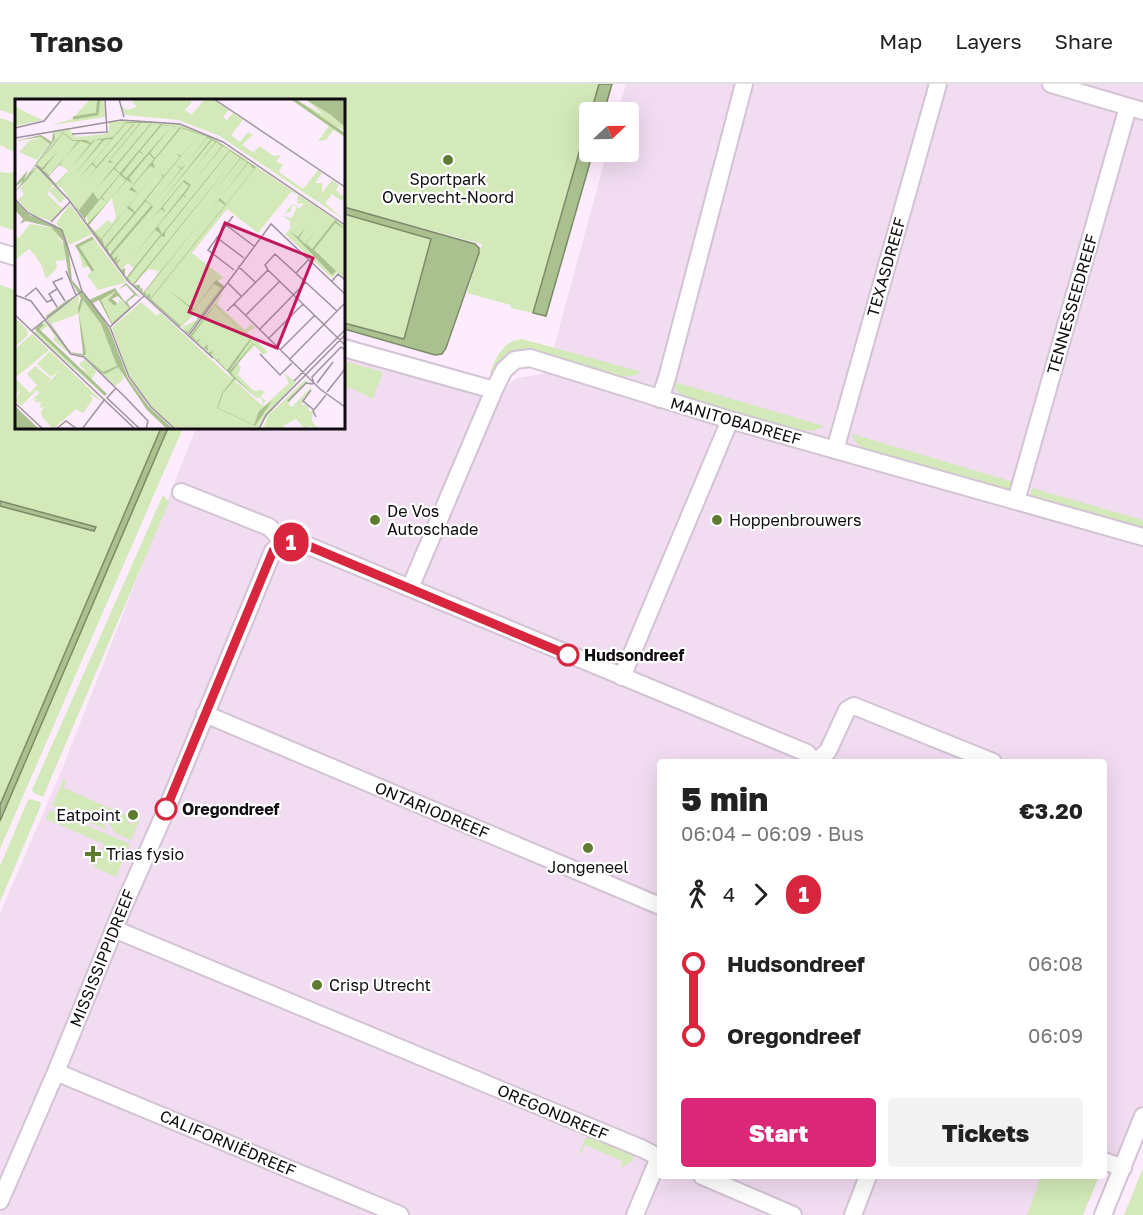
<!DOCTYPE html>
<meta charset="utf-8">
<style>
body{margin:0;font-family:"Golos Text",sans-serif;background:#f2f2f2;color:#222;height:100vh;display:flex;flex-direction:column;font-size:22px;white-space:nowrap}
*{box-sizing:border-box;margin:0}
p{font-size:20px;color:#767676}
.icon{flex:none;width:33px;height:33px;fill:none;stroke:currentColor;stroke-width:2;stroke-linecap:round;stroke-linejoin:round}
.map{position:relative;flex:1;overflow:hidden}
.panel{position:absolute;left:657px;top:675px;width:450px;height:420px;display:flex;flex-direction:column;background:#fff;border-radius:6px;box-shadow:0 6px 24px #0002}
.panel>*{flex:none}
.badge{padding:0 12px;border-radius:20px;font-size:21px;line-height:39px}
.needle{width:39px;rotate:68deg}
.fabs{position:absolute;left:579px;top:18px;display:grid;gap:12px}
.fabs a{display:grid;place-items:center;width:60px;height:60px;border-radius:6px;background:#fff;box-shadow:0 6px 24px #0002;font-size:30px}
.map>.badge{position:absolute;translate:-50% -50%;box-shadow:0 0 0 3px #fff}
.legs{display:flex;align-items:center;gap:9px;height:66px;padding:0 24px;font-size:20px}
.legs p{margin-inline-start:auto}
.head{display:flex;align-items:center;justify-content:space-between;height:102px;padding:0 24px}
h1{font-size:33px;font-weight:800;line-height:45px}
.button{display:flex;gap:12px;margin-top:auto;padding:12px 24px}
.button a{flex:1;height:69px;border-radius:6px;background:#db2777;color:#fff;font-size:24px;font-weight:800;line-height:69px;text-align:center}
.button a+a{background:#f2f2f2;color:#222}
ul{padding:0 24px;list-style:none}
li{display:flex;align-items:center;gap:21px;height:72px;font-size:22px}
li i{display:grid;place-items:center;width:9px;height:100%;margin:0 8px;background:currentColor}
li i::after{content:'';width:15px;height:15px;margin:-8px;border:4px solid;border-radius:50%;background:#fff}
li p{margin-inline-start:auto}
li:first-child i{background:linear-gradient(#0000 50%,currentColor 0)}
li:last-child i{background:linear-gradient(currentColor 50%,#0000 0)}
header{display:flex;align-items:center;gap:36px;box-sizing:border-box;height:84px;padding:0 30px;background:#fff;border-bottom:2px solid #e0e0e0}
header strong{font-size:28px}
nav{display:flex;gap:33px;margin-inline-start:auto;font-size:21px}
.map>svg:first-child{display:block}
.built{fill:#f1dcf1}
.green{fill:#d3e9b9}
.water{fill:#aac18f;stroke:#7c8a69;stroke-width:1.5}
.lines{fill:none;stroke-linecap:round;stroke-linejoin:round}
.minor-casing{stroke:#d3c3d4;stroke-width:20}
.minor{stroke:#fff;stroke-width:16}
.line-1-casing{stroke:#fff;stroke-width:14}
.line-1{stroke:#d7263d;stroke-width:9}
.poi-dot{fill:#5e7b31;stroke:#fff;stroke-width:2}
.stop-1-dot{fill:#fff;stroke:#d7263d;stroke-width:3}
.labels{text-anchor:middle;stroke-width:4.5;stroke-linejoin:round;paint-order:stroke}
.poi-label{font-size:16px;fill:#100b10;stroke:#fff;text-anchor:start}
.street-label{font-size:16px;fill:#100b10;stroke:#fff}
.stop-label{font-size:16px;font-weight:bold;fill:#100b10;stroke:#fff;text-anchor:start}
.inset-river{fill:none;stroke:#aac18f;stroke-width:3}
.inset-road{fill:none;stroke:#9e929e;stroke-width:1.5}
.view{fill:#c2185b;fill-opacity:0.15;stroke:#c2185b;stroke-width:3}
.inset-edge{fill:none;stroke:#100b10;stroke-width:3}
</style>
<header>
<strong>Transo</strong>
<nav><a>Map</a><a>Layers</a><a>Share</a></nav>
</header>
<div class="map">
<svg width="1143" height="1131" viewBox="0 0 1143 1131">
<rect width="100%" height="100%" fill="#fdecfd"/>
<!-- built -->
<path class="built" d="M626,0h517v1030l-25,63 -14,-6v-409h-444v414h439l-16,39h-1083v-301l22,-52 39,-90 135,-344h148v-78l154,43 19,-15 30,-5 60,-221h21v-40h-10z"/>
<!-- green -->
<path class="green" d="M0,0h599l-8,28h-1l-1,6 -56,195 -22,-5v-3l-44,-12 15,-49 -138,-37v-107h-328v15l-16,-5z
M0,34l16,5v30l-16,-8z
M16,87v60l-16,-5v-54l9,1z
M344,130l87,25 -27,100 -60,-16z
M0,201l16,5v138h145l-161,377z
M522,255l120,33 -9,4 -14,1 -61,-20 -38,-7 -14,5 -8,8 -6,12 -2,-3c7,-16 13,-31 32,-33z
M344,277l39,11 -10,27 -20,-10 -9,-3z
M671,297l153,45 -10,5 -14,-1 -55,-14 -63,-20 -8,-8z
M168,344h15l-183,421v-28z
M852,350l165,49 -4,12 -150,-47 -9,-7z
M1032,404l111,32v12l-114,-32z
M163,411l6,7 -126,295 -9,-4 -2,-3z
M65,695l1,2 -2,7 66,29 -2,5 5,2 3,-4 3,1 -8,19 -16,-7 -12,-19 -3,3 7,13 -55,-24 11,-26z
M30,715l10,3 1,3 -41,97v-36l28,-66z
M50,726l80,34 -14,33 -22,-10 10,-23 -58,-25z
M593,1051l44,18 -6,9 -11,6 2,-7 -37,-16 -4,8h-2l6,-14z
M1143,1084v47h-19z
M1041,1092h58l-16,39h-56z"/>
<!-- water -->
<path class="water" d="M599,0h13l-8,28h-13z
M589,34l1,34h3l-47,164 -13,-3z
M344,123l131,37 4,4v5l-33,95 -4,6 -7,1 -91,-26v-6l60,16 27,-100 -87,-25z
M161,344h7l-168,393v-16z
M0,417l96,26 -2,4 -94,-25z"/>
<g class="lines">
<defs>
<path id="minor" d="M1051,0l92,27
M0,168l16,5
M344,264l150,42
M660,315l7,-21 77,-294
M835,366l103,-366
M181,408l88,35 15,15h15l508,211 8,9
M1016,417l112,-394
M410,504l84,-198 10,-20 11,-10 15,-2 200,62 413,117
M622,593l108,-257
M205,630l455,192
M816,678l12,-11 19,-41 7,-4 139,56
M114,845l471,196 58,24 17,9
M56,988l344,143
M1104,1077l19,7
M702,1092l91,39
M0,1117l56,-129 68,-167 43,-97 106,-257 11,-9
M635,1131l25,-60
M853,1131l15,-39
M1103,1131l40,-99"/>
</defs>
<!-- minor casing -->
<use href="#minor" class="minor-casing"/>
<!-- minor -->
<use href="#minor" class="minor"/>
</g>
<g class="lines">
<defs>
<path id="line-1" d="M166,725l107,-258 11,-9h15l269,113"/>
</defs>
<!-- line-1 casing -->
<use href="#line-1" class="line-1-casing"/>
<!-- line-1 -->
<use href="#line-1" class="line-1"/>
</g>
<!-- markers -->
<g class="poi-dot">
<circle cx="448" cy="76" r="6"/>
<circle cx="375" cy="436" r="6"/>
<circle cx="717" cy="436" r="6"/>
<circle cx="133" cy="731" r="6"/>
<circle cx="588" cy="764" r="6"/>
<path d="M90 761h6v6h6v6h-6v6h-6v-6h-6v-6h6z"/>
<circle cx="317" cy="901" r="6"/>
</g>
<g class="stop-1-dot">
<circle cx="568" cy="571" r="10"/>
<circle cx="166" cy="725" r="10"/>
</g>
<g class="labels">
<!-- poi labels -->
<g class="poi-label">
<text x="448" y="101" text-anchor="middle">Sportpark<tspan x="448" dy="18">Overvecht-Noord</tspan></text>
<text x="387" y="433">De Vos<tspan x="387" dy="18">Autoschade</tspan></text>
<text x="729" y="442">Hoppenbrouwers</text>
<text x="121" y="737" text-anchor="end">Eatpoint</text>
<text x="106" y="776">Trias fysio</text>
<text x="588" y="789" text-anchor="middle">Jongeneel</text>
<text x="329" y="907">Crisp Utrecht</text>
</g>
<!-- street labels -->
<g class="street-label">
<text transform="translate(886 183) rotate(-74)" y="6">TEXASDREEF</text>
<text transform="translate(1072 220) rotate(-74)" y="6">TENNESSEEDREEF</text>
<text transform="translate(736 337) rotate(16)" y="6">MANITOBADREEF</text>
<text transform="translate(432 726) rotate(23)" y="6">ONTARIODREEF</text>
<text transform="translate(102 874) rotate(-68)" y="6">MISSISSIPPIDREEF</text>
<text transform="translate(553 1028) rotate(23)" y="6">OREGONDREEF</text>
<text transform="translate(228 1059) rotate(23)" y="6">CALIFORNIËDREEF</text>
</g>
<!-- stop labels -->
<g class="stop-label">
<text x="584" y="577">Hudsondreef</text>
<text x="182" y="731">Oregondreef</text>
</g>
</g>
<!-- overview -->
<g transform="translate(15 15)">
<rect width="330" height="330" fill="#fdecfd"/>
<path d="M75,0h14l2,18 -54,8 20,-6zM115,0l6,4 -3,-4h55l4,3 -7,8 6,5 14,-16h8l16,11 -6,7 4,3 6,-7 10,7 -12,15 9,7 8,-10 5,3 -11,10 20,13 -8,-6 5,-6 15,10 7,-1 -5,7 7,2 -4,8 24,17 15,-19 4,3 -7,10h7v10l10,-13 7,5 -3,5 6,6 3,-3v5l-3,3 -10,-7 -7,9 20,17 -127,-85 -40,-15 -53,-5 -4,-10 6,5 10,-3zM276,0l37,23 -33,-23 29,16 -19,-16 26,16 14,12v4l-8,-5 8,8 -16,-10 16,13 -11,-7 -8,10 -8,1 11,-15zM0,7l12,7 16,7 -28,6zM119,21l44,4 34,13 133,89v53l-8,-7 -5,6 -47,-44 13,-13 -8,7v-7l-7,-5 9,2 5,-11 -5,-2 -1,6 -7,3 8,-10 5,2 2,3 5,-6 -7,1 1,-9 -7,-3 -33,41 -31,-24 -35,44 32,25 -10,5 8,6 -34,44 -6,-6 15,-7 -1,-7 -15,14 -37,-33 15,-23 -10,-2 -16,15 -5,-6 6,-9 -6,-6 -7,7 -10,-14 2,-3 -6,-4 1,-4 -3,3 -11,-16 14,-12 4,3 4,-5 -4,-20 -23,27 -4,-12 6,-12 -3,-2 -10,12 -16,-23 -6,-1 10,10 -6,6 -11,-12 19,-20 -8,-7 4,-5 -16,16 -5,-5 2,-5 -4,3 -6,-4 19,-21 -1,-12 15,-3 8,9 29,-3 4,-4v-8zM27,38l8,7 -13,16 -18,-8 10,-11zM22,68l16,17 -6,10 16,15 -12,12 -19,-6 -14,-15 6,-6 -4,-5zM55,105l22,30 -22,11 -14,-22zM15,125l23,4 12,19v13l-9,1 1,7 -11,11 -5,-15 -16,-21 4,6 -14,11v-25l4,3zM77,137l35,46 16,14 -16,-14 -29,8 -11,-15 6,-4 -2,-5 -8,2 -6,-22zM101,192l-8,9 10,4 1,-5 10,9 -17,15 -12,-22zM209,192l-7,13 28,26 6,-6 4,4 -8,4 21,20 -5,3 -8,-9 -18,17 4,4 -3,8 16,16 8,-1 4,5 -3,-2 -2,4 5,4 -3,3 -2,-6h-4l-23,-21 1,4 22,20 5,4h3l24,-22 -5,-10 12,9 -38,46 -82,1 -24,-21 -23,-32 -17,-48 29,-26 16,14 3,-3 -16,-16 88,82 -3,-6 11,-15 -12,13 -39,-36zM64,196l-1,19 -27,10 -4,-6zM68,201l18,24 23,55 -9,7 -31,-30 -5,-42zM1,220l15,14 -5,-3 2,5 -13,12zM31,222l26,35 -19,-16 2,-3 -7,-11 -9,6 34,32 15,9 -9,-9 6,-5 12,12 -7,10 16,16 -73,-64zM17,235l17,16 -34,28 15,15 7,-8 -10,-11 8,-8 16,13 -7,9 16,-18 -9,7 -14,-13 13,-13 52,50 -13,-7 4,5 -10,14 -7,-4 -23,20 -11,-12 -1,-6 4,-4 -5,1 1,-6h-7l3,-4 -6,3 8,-8 -2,-3 -16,16 -6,-6 6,-10 -6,5v-46zM290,281l7,4 -4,-2 -20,22 4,3 21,-22 -12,20h6l3,7 3,-3 -1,12 6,8 -9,-3 -4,3 -9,-10 -13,7 2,3h-22l5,-10 -6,10 7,-14z" fill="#d3e9b9"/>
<path d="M290,0h40v28l-14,-12zM111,23h23l35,6 25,9 14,8 33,22 -105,132 30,27 12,-16 -26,-21 27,20 22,-29 8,6v1l-36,47 -6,-6 6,4 33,-44 -7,-4 -34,43 -54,-49 35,-44 -6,-4 -26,32 60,-76 -6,-4 -20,25 2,5 -4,-3 -10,11 42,-51 -9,11 7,5 -7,10 3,3 -4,-2 -25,30 4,8 68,-84 -7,-4 -32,39 31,-39 -6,-4 -22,27 21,-27 -3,-2 -55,67 54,-68 -4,-1 -20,25 20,-26 -8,-3 -24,30 6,4 5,-4 -33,40 28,-35 -6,-5 -11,13 -18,23 7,7 -41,48 2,4 4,-4 -2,7 5,-4 -4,6 4,6 4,-2v9l-38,-53 21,-22 -19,23 12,14 59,-71 -31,38 6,6 28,-35 -3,-4 4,3 16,-19 -4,-4 5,3 18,-22 -9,-3 -29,36 29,-36 -9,-3 -28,34 2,6 -5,-2 -18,21 6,6 -9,-3 25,-31 -5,-5 -20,24 4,6 -6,-4 -18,21 17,-21 -6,-5 -18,22 3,4 -4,-3 -16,20 2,5 -12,-17 4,4 14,-18 5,8 22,-26 -6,-5 -20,22 57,-68h-10l-31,37 3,3 -5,-1 -20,24 52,-63h-5l-51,60 12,-15 -4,-4 -13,14 33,-39 -8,1 -30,35 28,-35h-7l-25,29 20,-25 -10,-3 -15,16 13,-16h-5l-4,-3 -11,13 11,-13 -6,-5 -10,13 -16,18 26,-32 10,8h13l5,3 3,-3 19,-3zM111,24h8l-38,44 -3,-5zM137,24l9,1 -41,49 -5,-5zM147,26l18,2 -25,31 -5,-5 21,-26 -45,51 -4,-4 17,-22 5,3 -4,-4zM215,52l7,5 -104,128 -5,-6 33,-42 4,1v-5zM222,57l3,2 -29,38 30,-38 3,3 -31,38 32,-39 2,3 -26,34 27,-34 6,6 -28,35 -6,-6 -77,95 -1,-6 -2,3v-5h-6zM203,101l7,5 -75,94v-6l-3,3 -2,-4zM131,102l5,5 -41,48 -3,-7zM112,109l7,5 -29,34 -3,-8zM38,32l2,6 -1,4 -24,32 8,-8 4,3 16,-17 -15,19 6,5 16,-18 -5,7 3,3 -4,-2 -10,11 7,8 13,-14 -13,15 -19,-18 -10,13 16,11 -16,-11 -12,12 8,-11 -8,6v-2l13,-15 -4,10 26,-36 -9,-7 -26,4 26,-6 11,7zM0,101l14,15 26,10 7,6 6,13 4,36 17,20 26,-12 10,14 9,-8 -8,-9 -8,5 8,-7 15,15 -5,-3 -9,7 3,5 5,-3 -23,21 -13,-25 -6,3 16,25 19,50 21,29 24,22h-6l-20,-19 -29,-43 -13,7 -3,-1 -15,-15 16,14 14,-6 -16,-42 -18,-24 -4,14 7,39 -2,3 -12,-3 -5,-5 -7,-9 -13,-20 -1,-3 20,-15 9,-5 -28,22 23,34 13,2 -5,-46 3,-10 -12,-20 -6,-37 -12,-14 -25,-6 -6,3 3,-5 -8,-9zM101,192l-8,9 7,6 2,-3 -5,-4 6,-3 11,12 -17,15 -11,-23zM320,121l10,9 -10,-6 -21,27 22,21 -4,4 -42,-44 8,6 8,-10 -7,11 6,6 9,-11 -8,11 6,5zM200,205l36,36 -22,32 24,-29 12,11 -12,-10 -22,29 26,26 -22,-20 -12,14 -5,15 36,17 5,-14 13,-10 -17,25 -38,-18 5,-15 12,-15 -26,-25 5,-2 -2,4 6,5 3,-3 -2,4 9,9 23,-31 -35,-34 -23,31 5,5 4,-3 -3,4 6,6 3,-4 1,7 -18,-15zM0,307l24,23h-23z" fill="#aac18f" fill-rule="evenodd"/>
<path class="inset-river" d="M278,0l52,36M58,19l24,-4 2,-15M78,139l-16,8 16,25M28,225l-6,5 69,66"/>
<path class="inset-road" d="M104,0l5,18M199,0l131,88M0,29l29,-7 18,-22M57,35l35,-2 -2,-33M0,39l106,-18 59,4 43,18 122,83M21,66l33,35 59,81 85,77M0,100l13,14 34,17 20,61 28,36 19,50 22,30 24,22M218,117l-25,34 26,20M36,123l19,-20M211,126l28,21M201,138l28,21M223,167l17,16M253,171l77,75M253,171l-3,-5 10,-11 62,57M51,172l10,24M281,174l13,-14M48,179l-10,4 12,19M317,182l6,-7 7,6M213,184l13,13M0,196l16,6 40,53 13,3 42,41 22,23 -2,8M10,198l11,-9 11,14 5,-2M219,205l86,85 25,18M42,208l-8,-13 8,-5M212,212l41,-41M0,216l120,114M230,217l35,-35M95,228l34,-31M244,231l47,-48M16,232l51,-40M174,236l82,-111 74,70M253,240l35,-35M265,251l35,-35M245,255l20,21 12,-12M274,261l56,-57M279,282l51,-51M302,284l16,-21M299,285l-2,-7 29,-30 4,3M101,289l-9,10 33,31M296,291l-8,11 11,9M312,293l18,-23M273,302l18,-18 7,1M0,304l28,26M299,314l2,4 -3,-6 13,-16M41,330l10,-8 11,8M67,330l23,-30M244,330l7,-14 79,-80"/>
<path class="view" d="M210,124l88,35 -36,90 -88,-36z"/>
<rect width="330" height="330" class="inset-edge"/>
</g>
</svg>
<div class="fabs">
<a><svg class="needle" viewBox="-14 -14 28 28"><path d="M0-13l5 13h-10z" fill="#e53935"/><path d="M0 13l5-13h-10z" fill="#767676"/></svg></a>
</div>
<b class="badge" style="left:291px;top:458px;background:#d7263d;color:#fff">1</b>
<section class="panel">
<div class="head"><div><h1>5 min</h1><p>06:04 – 06:09 · Bus</p></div><b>€3.20</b></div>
<div class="legs"><svg class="icon" aria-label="walk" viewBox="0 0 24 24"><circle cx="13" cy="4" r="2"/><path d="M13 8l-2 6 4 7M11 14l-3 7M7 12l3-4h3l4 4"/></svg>4<svg class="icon" aria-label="forward" viewBox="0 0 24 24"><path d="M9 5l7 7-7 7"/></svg><b class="badge" style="background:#d7263d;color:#fff">1</b></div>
<ul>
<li><i style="color:#d7263d"></i><b>Hudsondreef</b><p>06:08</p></li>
<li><i style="color:#d7263d"></i><b>Oregondreef</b><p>06:09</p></li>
</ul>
<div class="button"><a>Start</a><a>Tickets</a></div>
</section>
</div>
